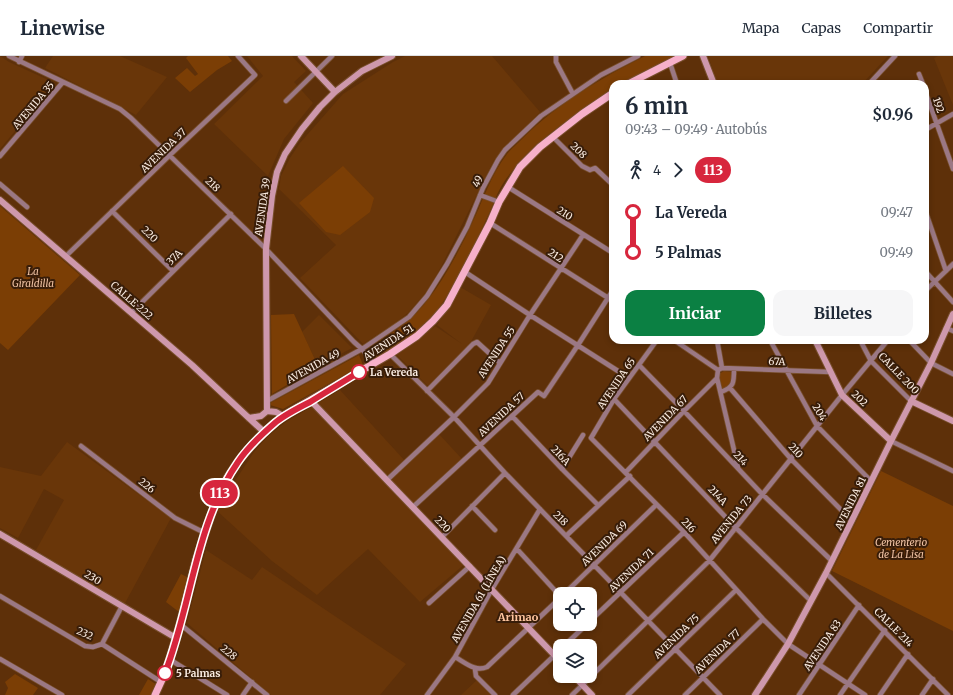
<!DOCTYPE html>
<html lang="es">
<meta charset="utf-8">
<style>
body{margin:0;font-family:Merriweather,serif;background:#f6f6f7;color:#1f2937;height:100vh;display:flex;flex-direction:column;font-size:15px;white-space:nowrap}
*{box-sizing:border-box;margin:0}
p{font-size:13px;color:#747a83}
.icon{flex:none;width:22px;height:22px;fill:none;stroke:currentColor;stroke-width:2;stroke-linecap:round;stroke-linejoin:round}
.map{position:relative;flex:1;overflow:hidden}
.drawer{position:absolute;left:609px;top:24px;width:320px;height:264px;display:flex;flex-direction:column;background:#fff;border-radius:12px;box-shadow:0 2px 6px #0003}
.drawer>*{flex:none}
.badge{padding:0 8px;border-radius:13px;font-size:14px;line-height:26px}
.buttons{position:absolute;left:553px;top:531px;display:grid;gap:8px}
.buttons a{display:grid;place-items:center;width:44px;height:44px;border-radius:8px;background:#fff;box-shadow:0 2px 6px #0003;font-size:20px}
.map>.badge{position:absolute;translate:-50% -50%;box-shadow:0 0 0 2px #fff}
.legs{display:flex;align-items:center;gap:6px;height:44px;padding:0 16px;font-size:13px}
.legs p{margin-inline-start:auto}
.summary{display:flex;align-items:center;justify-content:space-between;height:68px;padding:0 16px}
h1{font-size:22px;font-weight:700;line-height:30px}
.cta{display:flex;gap:8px;margin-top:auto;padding:8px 16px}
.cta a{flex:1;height:46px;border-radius:12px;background:#0b8043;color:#fff;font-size:16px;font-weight:700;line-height:46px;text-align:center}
.cta a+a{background:#f6f6f7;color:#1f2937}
ul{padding:0 16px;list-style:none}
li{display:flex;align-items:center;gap:14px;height:40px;font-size:15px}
li i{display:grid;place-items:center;width:6px;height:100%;margin:0 5px;background:currentColor}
li i::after{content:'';width:10px;height:10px;margin:-5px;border:3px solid;border-radius:50%;background:#fff}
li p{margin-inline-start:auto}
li:first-child i{background:linear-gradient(#0000 50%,currentColor 0)}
li:last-child i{background:linear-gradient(currentColor 50%,#0000 0)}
header{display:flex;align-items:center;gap:24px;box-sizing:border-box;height:56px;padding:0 20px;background:#fff;border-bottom:1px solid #e0e1e3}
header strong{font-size:19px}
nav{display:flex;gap:22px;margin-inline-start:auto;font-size:14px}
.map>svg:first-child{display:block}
.built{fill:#693609}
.green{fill:#7b3e05}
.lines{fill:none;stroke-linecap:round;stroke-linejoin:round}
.street-casing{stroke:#774e2c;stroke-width:6}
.secondary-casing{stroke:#774e2c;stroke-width:8}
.primary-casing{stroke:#774e2c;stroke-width:9}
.street{stroke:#9b7884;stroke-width:4.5}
.secondary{stroke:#ce98ac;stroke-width:6}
.primary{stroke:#f6b0ca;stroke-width:7}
.line-1-casing{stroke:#fff;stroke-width:9}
.line-1{stroke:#d7263d;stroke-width:6}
.stop-1-dot{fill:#fff;stroke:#d7263d;stroke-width:2}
.labels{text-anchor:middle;stroke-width:4;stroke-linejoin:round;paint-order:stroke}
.street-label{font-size:10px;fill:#fbede3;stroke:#381d09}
.park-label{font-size:10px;font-style:italic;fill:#f1c3a4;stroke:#381d09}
.stop-label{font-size:10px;font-weight:bold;fill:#fbede3;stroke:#381d09;text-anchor:start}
.neighbourhood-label{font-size:11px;font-weight:bold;fill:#ffc6a0;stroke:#381d09}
</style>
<header>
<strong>Linewise</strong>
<nav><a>Mapa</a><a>Capas</a><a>Compartir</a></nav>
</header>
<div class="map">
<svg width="953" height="639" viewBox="0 0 953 639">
<rect width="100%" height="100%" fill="#5e3009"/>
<!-- built -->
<path class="built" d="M0,0l9,6 46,21 -55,66z
M53,0h67l47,21 -31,38 -91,-47z
M247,0h45l14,15 -12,11 19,21 -29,36 -16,37 -54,-52 49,-48z
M405,0h87l48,56 -46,48 -53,107 -13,23 -20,23 -18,14 -27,17 -63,-66 36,-33 -57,-56 2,-13 9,-18 10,-15 43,-49 50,-32z
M708,0h180l-26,28h-144z
M938,0h15v49l-19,-47z
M460,231l31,18 -23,42 -39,40 -32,-32 38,-29 27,18 -25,-19z
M319,259l33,33 -34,18 -16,-34z
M340,334l66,72 32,-29 24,26 -52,50 56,54 -46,39 -52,-53 -51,46 -45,-34 -56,-51 38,-58 14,-16 18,-14z
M67,386l104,76 -47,87 -88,-55 28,-50 -20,-11 -26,49 -18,-10v-61l41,9z
M206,494l46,30 10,-13 144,97 -26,31h-109l-84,-72z
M477,624l16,15h-32z"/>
<!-- green -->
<path class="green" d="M188,0h40l4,5 -15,9 -27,22 -15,-14 12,-10 8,8 3,-2 -12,-16z
M645,0h33l-55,28h-10v6c-39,25 -79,50 -107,89 -9,12 -13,27 -20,41 -16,34 -39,87 -68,111 -12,10 -27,18 -41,26l-5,-2 -2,-3 2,-6c13,-9 28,-17 39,-28 25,-22 48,-66 62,-97 11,-23 18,-46 34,-67 4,-5 10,-10 15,-15 35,-35 79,-61 123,-83z
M343,110l31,32 -4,14 -30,23 -14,-3 -27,-29z
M0,150l80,69 -72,75 -8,-7z
M294,258l24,52 -46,28 -1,-79z
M359,299l4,10 -80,44 -13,-4v-2z
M724,315l8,1c1,10 0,14 -10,17l-3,-15z
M881,415l72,35v125l-121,-60z
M181,518l8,4 -10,34 -13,-10z
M15,618l23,14 -5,7h-28l3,-7 -3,-6z
M148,623l9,6 -5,10h-13z"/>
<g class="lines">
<defs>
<path id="street" d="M9,0l111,53 11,9 135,131 88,93 8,7 12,15
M556,0v6l17,32
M19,6l3,-6
M670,7l7,21
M919,18l4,10
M869,28l26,-28
M925,35l28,78
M286,45l46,-45
M925,74l28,-16
M553,81l29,29 8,4 5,-2 18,17
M0,100l63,-74
M0,128l27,23
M508,131l105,66
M480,139l19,7
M925,154l21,61
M112,155l61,60
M490,167l123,78
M66,200l104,-101 85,-80 -17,-19
M925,215l28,31
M465,216l65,43 99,63
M925,235l28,-27
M131,257l100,-99
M946,272l7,3
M657,284l-43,59 -23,39 93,94 79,87 25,25 77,51
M674,284l44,30
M717,284l5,28
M770,284l47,86 54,55
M860,284l11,21 40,40
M909,284l22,23 22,11
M390,298l64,63 51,56 215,222
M639,309l45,46 78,83 70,67
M722,312l109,4
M722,312l-4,2 -1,8 21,89
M730,332l61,71 61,62
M427,335l46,-47 4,-2 23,21
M721,336c13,-5 13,-9 13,-23
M614,343l121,128 76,74
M267,345l95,-52 47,-32 18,-21 20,-32 20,-37 16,-39 15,-28 7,-10 36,-34 60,-41 37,-19
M512,360l50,53 36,36
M891,385l62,30
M81,390l94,72 30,15
M562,413l21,-34
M626,416l58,-61 33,-33
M387,424l67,-63 34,-34 42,-68 53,-80
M472,450l23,24
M413,451l125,-115 6,4 34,-51 35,-55
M566,480l64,-60
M442,481l63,-64
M517,493l43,47
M826,517l122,122
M564,538l92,-89
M0,540l85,50 8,1 9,-3
M429,547l41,-37
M590,565l94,-89
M180,568l87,71
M102,588l59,38
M102,588l20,-38
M564,590l23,-22
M455,601c11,6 20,15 32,10l73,-69
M0,603l62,36
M169,603l58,36
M475,613l1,7 19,19
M243,639l9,-13
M427,639l28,-38 37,-68 48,-80
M513,639l47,-45
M572,639l137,-134 133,-166 46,-55
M628,639l108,-105
M685,639l78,-76
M799,639l60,-90
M840,639l45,-65
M880,639l28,-41
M922,639l11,-16"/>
<path id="secondary" d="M301,0l34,36
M703,0l11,28
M0,144l192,165 72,67
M815,284l27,55 49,46
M311,345l249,260
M911,345l42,20
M267,355l-1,-162 6,-53 5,-24 8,-18 17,-25 18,-22 15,-15 27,-21 30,-15
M249,362l12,-2 6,-5 9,1 7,4
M0,478l176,104
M574,620l18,19
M755,639l33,-51 38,-71 65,-132 40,-78 22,-49"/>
<path id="primary" d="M628,28l55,-28
M155,639l11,-24 14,-47 16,-64 17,-50 14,-32 12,-18 25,-28 19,-16 107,-62 27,-18 16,-15 14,-16 43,-82 9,-21 21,-35 20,-20 42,-33 31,-21"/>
</defs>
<!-- street casing -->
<use href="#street" class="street-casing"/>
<!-- secondary casing -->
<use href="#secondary" class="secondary-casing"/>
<!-- primary casing -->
<use href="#primary" class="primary-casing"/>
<!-- street -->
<use href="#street" class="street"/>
<!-- secondary -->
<use href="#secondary" class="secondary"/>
<!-- primary -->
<use href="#primary" class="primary"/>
</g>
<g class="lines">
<defs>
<path id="line-1" d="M165,617c27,-69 30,-149 73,-211 10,-15 24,-28 38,-40 10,-8 22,-14 34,-20 16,-10 33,-20 49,-30"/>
</defs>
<!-- line-1 casing -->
<use href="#line-1" class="line-1-casing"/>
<!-- line-1 -->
<use href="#line-1" class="line-1"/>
</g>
<!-- markers -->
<g class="stop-1-dot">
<circle cx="359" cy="316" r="7"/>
<circle cx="165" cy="617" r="7"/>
</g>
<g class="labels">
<!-- street labels -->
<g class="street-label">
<text transform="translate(33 49) rotate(-50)" y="4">AVENIDA 35</text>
<text transform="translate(939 49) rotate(71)" y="4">192</text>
<text transform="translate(163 94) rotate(-44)" y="4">AVENIDA 37</text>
<text transform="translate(579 94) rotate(45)" y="4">208</text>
<text transform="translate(477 125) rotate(-65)" y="4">49</text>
<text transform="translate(213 128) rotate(44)" y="4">218</text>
<text transform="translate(262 151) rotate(-82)" y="4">AVENIDA 39</text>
<text transform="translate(565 157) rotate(32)" y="4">210</text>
<text transform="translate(150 178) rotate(45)" y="4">220</text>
<text transform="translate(556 199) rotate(33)" y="4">212</text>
<text transform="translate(174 201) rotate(-45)" y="4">37A</text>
<text transform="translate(132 244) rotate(41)" y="4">CALLE 222</text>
<text transform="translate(388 286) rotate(-33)" y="4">AVENIDA 51</text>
<text transform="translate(496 296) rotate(-57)" y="4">AVENIDA 55</text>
<text transform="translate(777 305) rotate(2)" y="4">67A</text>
<text transform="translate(313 310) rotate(-29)" y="4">AVENIDA 49</text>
<text transform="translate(899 317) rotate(46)" y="4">CALLE 200</text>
<text transform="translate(616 327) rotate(-56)" y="4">AVENIDA 65</text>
<text transform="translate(860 342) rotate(44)" y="4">202</text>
<text transform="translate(820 356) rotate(59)" y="4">204</text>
<text transform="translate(501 358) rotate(-43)" y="4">AVENIDA 57</text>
<text transform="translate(665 362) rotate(-46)" y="4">AVENIDA 67</text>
<text transform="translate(796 394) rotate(48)" y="4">210</text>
<text transform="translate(561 399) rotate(47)" y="4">216A</text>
<text transform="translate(741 402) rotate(47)" y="4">214</text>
<text transform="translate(147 429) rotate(38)" y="4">226</text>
<text transform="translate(718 439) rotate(47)" y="4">214A</text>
<text transform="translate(850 447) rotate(-64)" y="4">AVENIDA 81</text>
<text transform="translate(561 462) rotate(45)" y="4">218</text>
<text transform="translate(731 463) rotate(-51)" y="4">AVENIDA 73</text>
<text transform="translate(443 468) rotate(46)" y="4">220</text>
<text transform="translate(689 469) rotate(47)" y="4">216</text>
<text transform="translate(604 487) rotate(-44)" y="4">AVENIDA 69</text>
<text transform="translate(631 514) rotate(-44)" y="4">AVENIDA 71</text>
<text transform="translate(93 521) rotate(31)" y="4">230</text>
<text transform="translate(478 543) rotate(-60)" y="4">AVENIDA 61 (LÍNEA)</text>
<text transform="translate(894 571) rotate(45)" y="4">CALLE 214</text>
<text transform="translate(85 577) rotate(24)" y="4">232</text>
<text transform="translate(676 580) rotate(-44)" y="4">AVENIDA 75</text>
<text transform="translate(822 589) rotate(-56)" y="4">AVENIDA 83</text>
<text transform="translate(717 595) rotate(-44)" y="4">AVENIDA 77</text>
<text transform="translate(229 596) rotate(39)" y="4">228</text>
</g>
<!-- park labels -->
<g class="park-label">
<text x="33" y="219">La<tspan x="33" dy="12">Giraldilla</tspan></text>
<text x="901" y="490">Cementerio<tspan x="901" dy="12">de La Lisa</tspan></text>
</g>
<!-- stop labels -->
<g class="stop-label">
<text x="370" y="320">La Vereda</text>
<text x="176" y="621">5 Palmas</text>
</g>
<!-- neighbourhood labels -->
<g class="neighbourhood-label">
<text x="518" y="565">Arimao</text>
</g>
</g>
</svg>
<div class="buttons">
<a><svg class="icon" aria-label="locate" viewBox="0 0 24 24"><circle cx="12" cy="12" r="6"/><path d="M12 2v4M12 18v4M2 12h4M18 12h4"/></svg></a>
<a><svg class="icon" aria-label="layers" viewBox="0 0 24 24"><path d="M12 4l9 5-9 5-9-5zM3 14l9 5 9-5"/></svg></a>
</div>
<b class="badge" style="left:220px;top:437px;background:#d7263d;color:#fff">113</b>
<section class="drawer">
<div class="summary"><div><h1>6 min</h1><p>09:43 – 09:49 · Autobús</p></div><b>$0.96</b></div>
<div class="legs"><svg class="icon" aria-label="walk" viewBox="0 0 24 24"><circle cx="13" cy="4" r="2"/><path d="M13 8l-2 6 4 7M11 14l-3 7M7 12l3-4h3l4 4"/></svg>4<svg class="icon" aria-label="forward" viewBox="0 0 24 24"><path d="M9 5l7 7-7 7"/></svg><b class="badge" style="background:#d7263d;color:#fff">113</b></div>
<ul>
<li><i style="color:#d7263d"></i><b>La Vereda</b><p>09:47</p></li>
<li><i style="color:#d7263d"></i><b>5 Palmas</b><p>09:49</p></li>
</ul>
<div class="cta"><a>Iniciar</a><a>Billetes</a></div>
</section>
</div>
